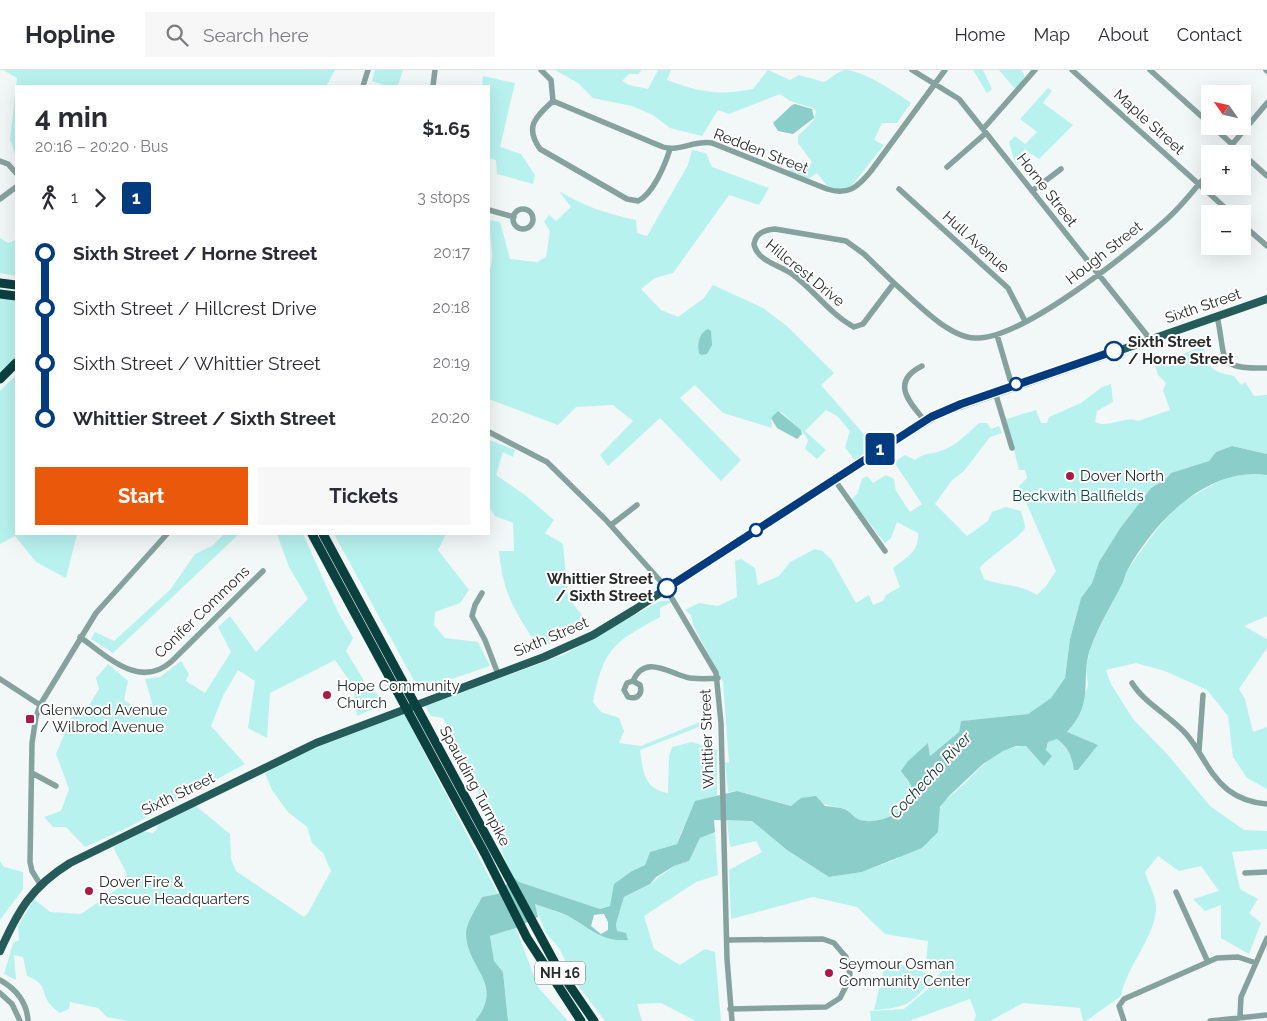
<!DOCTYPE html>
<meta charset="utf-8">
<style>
body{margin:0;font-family:Raleway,sans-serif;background:#f7f7f7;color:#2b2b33;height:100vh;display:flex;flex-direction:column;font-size:19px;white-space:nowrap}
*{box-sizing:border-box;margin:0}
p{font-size:16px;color:#7c7c81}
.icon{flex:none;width:28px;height:28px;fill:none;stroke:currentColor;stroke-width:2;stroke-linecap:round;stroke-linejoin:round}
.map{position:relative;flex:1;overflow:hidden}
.side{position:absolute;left:15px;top:15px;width:475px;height:450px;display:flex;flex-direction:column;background:#fff;border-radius:0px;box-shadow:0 5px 20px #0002}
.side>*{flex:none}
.badge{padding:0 10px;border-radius:4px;font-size:18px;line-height:32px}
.needle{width:32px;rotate:304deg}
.fabs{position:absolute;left:1201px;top:15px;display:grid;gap:10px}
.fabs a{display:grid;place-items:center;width:50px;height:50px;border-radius:0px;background:#fff;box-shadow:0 5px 20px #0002;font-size:25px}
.map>.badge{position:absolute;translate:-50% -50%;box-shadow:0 0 0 2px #fff}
.legs{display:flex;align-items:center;gap:8px;height:55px;padding:0 20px;font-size:16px}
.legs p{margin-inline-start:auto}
.head{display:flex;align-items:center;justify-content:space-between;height:85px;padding:0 20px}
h1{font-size:28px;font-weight:700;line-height:38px}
.primary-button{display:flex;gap:10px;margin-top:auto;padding:10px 20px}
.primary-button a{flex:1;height:58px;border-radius:0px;background:#ea580c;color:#fff;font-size:20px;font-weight:700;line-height:58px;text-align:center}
.primary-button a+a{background:#f7f7f7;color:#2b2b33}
ul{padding:0 20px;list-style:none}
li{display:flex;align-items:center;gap:18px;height:55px;font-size:19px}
li i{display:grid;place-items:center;width:8px;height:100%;margin:0 6px;background:currentColor}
li i::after{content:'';width:12px;height:12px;margin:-6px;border:4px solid;border-radius:50%;background:#fff}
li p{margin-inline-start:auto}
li:first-child i{background:linear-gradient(#0000 50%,currentColor 0)}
li:last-child i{background:linear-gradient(currentColor 50%,#0000 0)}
header{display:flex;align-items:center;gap:30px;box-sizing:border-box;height:70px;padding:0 25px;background:#fff;border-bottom:1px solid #e1e1e2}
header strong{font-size:24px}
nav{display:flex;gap:28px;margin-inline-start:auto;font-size:18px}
.search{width:350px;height:45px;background:#f7f7f7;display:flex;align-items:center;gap:12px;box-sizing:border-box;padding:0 18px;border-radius:0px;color:#7c7c81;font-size:19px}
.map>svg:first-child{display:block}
.green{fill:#b8f2ee}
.water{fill:#8bcdc8;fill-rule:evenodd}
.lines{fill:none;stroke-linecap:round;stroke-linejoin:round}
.minor{stroke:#86a29f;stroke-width:5.5}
.major{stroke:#255c59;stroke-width:8}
.highway{stroke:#0a413f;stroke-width:9}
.line-1-casing{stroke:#fff;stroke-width:11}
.line-1{stroke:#003b80;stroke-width:8}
.stop-1-dot{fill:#fff;stroke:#003b80;stroke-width:2.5}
.poi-dot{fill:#ac1947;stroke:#fff;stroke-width:2}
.labels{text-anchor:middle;stroke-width:4;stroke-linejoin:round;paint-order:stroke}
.shield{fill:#fff;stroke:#696b6b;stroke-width:1}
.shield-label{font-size:14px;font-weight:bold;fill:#292b2b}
.street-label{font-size:15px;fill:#292b2b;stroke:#fff}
.stop-label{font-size:15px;font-weight:bold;fill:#292b2b;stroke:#fff;text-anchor:start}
.poi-label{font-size:15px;fill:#292b2b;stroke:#fff;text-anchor:start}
.park-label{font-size:15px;fill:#084744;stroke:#fff}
.water-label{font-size:16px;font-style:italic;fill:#163735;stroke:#fff}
</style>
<header>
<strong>Hopline</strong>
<div class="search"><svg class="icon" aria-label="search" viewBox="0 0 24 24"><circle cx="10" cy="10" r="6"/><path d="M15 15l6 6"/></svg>Search here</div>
<nav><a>Home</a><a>Map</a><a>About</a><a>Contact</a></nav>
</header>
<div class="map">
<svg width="1267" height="951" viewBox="0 0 1267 951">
<rect width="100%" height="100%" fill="#f1f8f7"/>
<!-- green -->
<path class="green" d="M3,0h332l-9,16h-310v72l-6,-19 7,-61z
M375,0h28l-5,16h-12l-14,-5z
M555,0h86l-2,4h-10l-7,7 7,4 19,4 10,-19h13l-4,10c33,12 50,16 86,9l15,-19 22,10 9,-5 25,7c6,-3 14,-11 21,-12 18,0 52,23 66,33l-14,20h-15l-8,17 10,5 -34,43 -13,4 -9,-5 -11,-14 -9,6 -19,-8v-4l14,6 9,-11 -14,-19v-7l16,-16 2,-9 -3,-3 -23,-7 -10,-7 -51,20 -11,-4 -16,26 -32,-8 -17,-13 -21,-9 -39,-8 -15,-15z
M973,0h10l9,19 -5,4z
M999,0h22l4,6 -9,14z
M483,6l32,7 -15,64 21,7 14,21 -2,9 -36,-10 -1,-14 -7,-2v-72h-7z
M1048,18l4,3 -9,12 30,22 -34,34 -14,-10 -5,8v5l-5,1 -6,-21 6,-6 10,8 12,-12 -17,-13z
M692,80l14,3 6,14 57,21 -10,17 -30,-10 -56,78 -18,5 -14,11 20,21 17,7 26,-19 9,-13 50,23 25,19 46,46 -13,12 54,62 -20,14 -10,-14 5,-16 -13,-15 -11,-6 -21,21 21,19 -9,9 -12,-10 3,-9 -7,-10 -20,-18 -10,6 1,10 -49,-15 -28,-28 -15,13 61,62 -20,21 -61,-63 -52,48 -8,-11 33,-34 -20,-16 -37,2 -18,18 -69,-26v-127c7,-16 0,-34 0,-52l11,2 10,37 27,3 9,-5 4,-26 -6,-9 5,-7 7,6 15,-14 -12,-16c24,15 49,23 77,29l1,13 10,3 41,-71z
M0,168l8,5 8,-3v36l-16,-3z
M0,227l16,3v61l-16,14z
M1203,276c6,23 8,25 31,30l7,9 4,-3 9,14 13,-1v59l-35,-8 -16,6 -7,9 -38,12 -5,6 -15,9 -30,39 -22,35 -7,21 -11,15 -11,41 -5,39 -14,20 -23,16 -67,7 -2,11 -29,24 -2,-13 -22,36c6,7 8,13 3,21 -9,14 -34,27 -51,19 -5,-3 -9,-9 -16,-11 -14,-3 -27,-5 -41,-10l-9,8 -55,-15 -9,1 -3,-30 4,1 -6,-81 -30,-57 -2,-10 -6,-5 14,-7 19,3 19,-9 -2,-36 6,-2 14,9 3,17 21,-9 11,-14 25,-13 7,2 9,8 25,44 13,-8 4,10 10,-4 3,-6 14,-8 -7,-19c13,-10 27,-17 25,-35l-21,-11 -6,16 -6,5 -34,-43 6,-6 5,-15 5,-3 6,7 13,-8 8,4 2,12 14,21 12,-8 -28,-42 11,-7 10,5c11,-8 14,-5 25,-9 15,-4 28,-18 39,-28h8l4,6 8,-3 3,7 -12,4 -26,34 -12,9 -17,24 32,32 21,-15 4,-9 14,-5 15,4c1,5 4,12 4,16 0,7 -38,31 -45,41l4,11c18,7 36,5 53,16l9,-9 10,-15 -37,-85 8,-8 -2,-8h-6l-13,-51 30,-9 5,13h6l2,-6 32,-14 21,-16 9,-3 2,18 -16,9 -2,11c15,7 28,-7 43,-1l32,-11 -7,-20 3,-7 -8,-8 -3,-10z
M16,305v159h61l-11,44 -30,-16 -21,-26 -15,8v-153z
M489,370l26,10 -2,7 -10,-5 -7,23 29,20 29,25 -9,13 18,11 5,54 22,27 -51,24c-23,-38 -36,-52 -40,-98h15l-1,-28 -18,-7 -6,-9z
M1251,403l16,2v141l-23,10 23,13v9l-28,41 6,10 8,33 14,-5v62l-20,-11 -14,-21 -5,-41 -21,-26 -42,-19 -29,-8 -30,7 5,14 22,35 36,37 41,50 34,24 23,1v18l-35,3 8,37 18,10 -9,14 12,10 -12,31 -28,-16v-33l-16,6 -12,-12 26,-8 -18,-25 -22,5 -21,-15 -13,16c3,10 10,23 11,33 2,28 -30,62 -35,91l-35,25h-3l-3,-13 -57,-5 -33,18h-16l2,-6 -6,-16 -61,22h-38l-1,-10 34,-2 24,-20 13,-17 -15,-8 2,-23 -43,-7 -28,-27 -44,-10 -82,22 -2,-49 33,-18 -6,-11 -26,6 -3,-26h25l35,29 42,27 33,-5 35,-13 42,-34c0,-5 0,-12 1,-16 3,-10 15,-16 22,-23 19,-18 35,-41 64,-40l8,7 12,-2 2,-9 9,-3 8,6 13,25 20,-25 -31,-12 21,-47 -2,-18 5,-23 37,-76 29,-40 23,-26 47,-26z
M224,464h15l-126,119 -22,-14 4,-7 19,9 56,-51 25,-36 17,-8z
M277,464h26l35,78 15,26 -7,13 23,38 20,13 -32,14 -4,-30 -18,-26 -65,33 -3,45 -19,-10 7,-47 -17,-11 -15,26 -12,30 34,38 -116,63 -44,20 -19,-20h-13l-9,-10 17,-6 8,-22 -13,-35 15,-36 15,-8 13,-21 -3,-11 12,-14 20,17 -4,19 21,15 7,-12 -7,-24 15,-2 21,-16 8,13 -3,7 19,12 26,-41 -13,-25 12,-11 26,36 52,-53 -19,-32z
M334,464h112l-8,16 31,40 -9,13 -25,9 -1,13 11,13 33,4 12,24 -71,24z
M660,531h13l-13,7v9c-47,26 -56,31 -67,85l8,10 18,6 5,13 -5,12 22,3 59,-24 1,4 -61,24c3,22 4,39 28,43l1,-37 3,-9 20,-5 25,8v46c-24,3 -33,29 -40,48l-27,8 -5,13 -13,6 -22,35 -10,3 -81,-27 -6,-5 -10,-22 -6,-21 -16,-29 -4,-18 -34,-69 -12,-2 -6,-10 140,-52z
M404,644l94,180 -16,3c-5,10 -15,24 -16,35 -1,36 40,51 9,89h-347l-21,-4 -9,-9 -28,-6 -1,7 -9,4c-3,-2 -7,-5 -9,-8 -11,-11 -2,-21 -24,-29l-4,-19 -9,-2 2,25 -12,-6 9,-31 6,-3 -1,-14 16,-27 16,13 31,2 39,-27 7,-13 -14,-27 30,-16 9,2 4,-2 2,-7 37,-19 35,29 1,25 5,12 68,46 4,-4 23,-42 -8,-18 -11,-10 -5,-16 -19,-15 -16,-22 -7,-17 23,-15z
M715,762l3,43 -22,7 -52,34 10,33 26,16 25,-16 10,3 6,69h-25l-35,-18 -24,1 5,17h-37l-29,-38 -17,-35 -13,-15 -12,-29c11,4 23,7 33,12 20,10 36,27 60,24l-1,-7 -9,-2 -1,-7 8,-27 26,-13 24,-18 15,-5 11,-23z
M0,791l4,6 19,5v17l-23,31z
M516,858l22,59 30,34h-60l-5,-49 -9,-11 -4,-25z
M886,890l48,15c-19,27 -26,33 -60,35z"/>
<!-- water -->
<path class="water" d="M795,34l17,5 2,9 -21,16 -15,-3 -5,-8 19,-18z
M708,259l3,2 1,14 -5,9 -6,1 -2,-2c-2,-9 0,-20 9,-24z
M778,341l23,19 1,4 -5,5 -20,-11 -6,-10z
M1232,376l35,8v21c-59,-9 -112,46 -139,94 -3,5 -4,12 -7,17 -10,19 -21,38 -29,58 -14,33 5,56 -25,88l31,13 -20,25h-4c-2,-14 -6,-23 -17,-31l-9,3 -2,8 6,6 -8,10 -18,-20h-10l-13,5 -20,13 -34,32 -9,11 -2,25 -16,16 -60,24 -33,5 -42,-27 -35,-29 -38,-1 1,12 -15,6 -11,23 -15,5 -18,11 -6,7 -26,13 -8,27 1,7 9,2 2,7c-25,3 -40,-13 -60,-24 -10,-5 -23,-8 -33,-12l3,13 -22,11 -26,8 4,25 9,11 5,49h-33c31,-38 -10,-53 -9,-89 1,-11 11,-25 16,-35l16,-3 15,-17 6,5 81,27 10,-3 4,-22 18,-13 13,-6 5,-13 27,-8 18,-43 42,-10 54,15 10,-8 15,-2 9,10c6,1 14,1 19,3 6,2 10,9 16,11 17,5 48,-7 52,-26 2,-8 -7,-17 -11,-23l7,-10 20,-18 2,13 29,-24 2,-11 67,-7 23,-16 14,-20 5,-39 11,-41 11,-15 7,-21 22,-35 30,-39 15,-9 5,-6 38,-12 7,-9zM601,844h3l4,8v8l-7,4 -10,-8 3,-11z"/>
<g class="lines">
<!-- minor -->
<path class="minor" d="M541,0l10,10 2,21
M912,0l47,29 191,240
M1072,0l160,144
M1150,0l60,54
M1266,0l1,1
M363,16l5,-16
M433,16l2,-16
M553,31l110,46c16,5 32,-7 49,-4l115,46c21,7 31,-2 44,-18l74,-101
M553,31c-17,16 -29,25 -13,48l87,50 11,2c15,-7 27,-36 32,-52
M1212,56l55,50
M983,59l52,-59
M1224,84l43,-51
M0,91l8,3 8,9
M947,97l39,-34
M899,119l109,99 17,33
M1032,121l29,-22
M0,129l16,-12
M513 149a10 10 0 1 1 20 0a10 10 0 1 1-20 0Z
M489,140l25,7
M1242,154l25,22
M775,159l71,12 18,13 30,29 -31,41 -9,3c-24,-13 -40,-37 -62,-53 -13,-9 -35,-13 -38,-30 2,-11 10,-14 21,-15z
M894,213c20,17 53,54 81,55 45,3 157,-87 192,-119 16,-14 29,-32 43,-48
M1217,246c10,44 -3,53 50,52
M997,265l15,51
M922,296c-32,16 -13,36 3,55
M995,322l17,56
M489,362l58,30 58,57 59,66 52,88 5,50 6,236 5,62
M834,409l51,72
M611,455l26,-20
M482,523l-7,12 -3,11 13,24 13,34
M80,567c28,20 60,53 92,24l91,-90
M0,609l40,26
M633,611l-6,2 -3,7 4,7c9,3 15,-3 12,-12l-7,-4c12,-28 37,-7 57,-3 9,1 19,1 28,0
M1132,613c13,21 39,33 55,52 15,18 22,40 41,55 12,9 24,13 39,14
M1199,681l4,-56
M32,703l24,13
M1245,803l22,-1
M40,814l-8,-13 -2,-9 2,-119 4,-26 4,-12 56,-92 71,-79
M1176,822l31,68
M727,870l96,-1 11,4 12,14 4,17 -3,10 -7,14 -14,9 -96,2
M0,910c16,9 27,23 28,41
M0,923l12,11 8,17
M1240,946l1,-19 26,-59
M1124,951l-5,-15 5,-7 93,-41 21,-1 18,6
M1210,951l57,-6"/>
<!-- major -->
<path class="major" d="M0,881c18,-40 31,-64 70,-88l246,-120 228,-86 49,-22 41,-25 200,-131 106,-66 327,-114"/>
<!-- highway -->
<path class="highway" d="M0,213l16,2
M0,224l16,2
M0,309l16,-16
M312,464l173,320 42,84 54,83
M323,464l234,433 37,54"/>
</g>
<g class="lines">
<defs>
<path id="line-1" d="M667,518l264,-171 30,-13 153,-53"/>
</defs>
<!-- line-1 casing -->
<use href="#line-1" class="line-1-casing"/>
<!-- line-1 -->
<use href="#line-1" class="line-1"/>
</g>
<!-- markers -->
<g class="stop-1-dot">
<circle cx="1114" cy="281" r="9"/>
<circle cx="1016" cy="314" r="6"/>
<circle cx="756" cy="460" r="6"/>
<circle cx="667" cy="518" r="9"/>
</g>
<g class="poi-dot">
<circle cx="1070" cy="406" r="5"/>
<circle cx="327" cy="625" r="5"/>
<rect x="25" y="644" width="10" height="10" rx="2.5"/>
<circle cx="89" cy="821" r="5"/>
<circle cx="829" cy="903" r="5"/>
</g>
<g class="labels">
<!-- shield labels -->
<rect class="shield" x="535" y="891.5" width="50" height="23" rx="4"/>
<g class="shield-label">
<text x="560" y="908">NH 16</text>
</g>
<!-- street labels -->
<g class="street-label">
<text transform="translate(1149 52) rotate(42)" y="5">Maple Street</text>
<text transform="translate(761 81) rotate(21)" y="5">Redden Street</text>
<text transform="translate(1047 120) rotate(52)" y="5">Horne Street</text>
<text transform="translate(976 172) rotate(42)" y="5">Hull Avenue</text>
<text transform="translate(1104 183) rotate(-38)" y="5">Hough Street</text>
<text transform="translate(805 203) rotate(39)" y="5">Hillcrest Drive</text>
<text transform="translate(1203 236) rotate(-19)" y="5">Sixth Street</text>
<text transform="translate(202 542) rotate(-44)" y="5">Conifer Commons</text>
<text transform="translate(551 567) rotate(-23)" y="5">Sixth Street</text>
<text transform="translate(707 669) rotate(-92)" y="5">Whittier Street</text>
<text transform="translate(475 716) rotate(62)" y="5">Spaulding Turnpike</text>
<text transform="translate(178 724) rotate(-26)" y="5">Sixth Street</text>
</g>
<!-- stop labels -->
<g class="stop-label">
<text x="1128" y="277">Sixth Street<tspan x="1128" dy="17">/ Horne Street</tspan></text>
<text x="653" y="514" text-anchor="end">Whittier Street<tspan x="653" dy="17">/ Sixth Street</tspan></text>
</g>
<!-- poi labels -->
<g class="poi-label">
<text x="1080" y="411">Dover North</text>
<text x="337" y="621">Hope Community<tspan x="337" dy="17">Church</tspan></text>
<text x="40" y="645">Glenwood Avenue<tspan x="40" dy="17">/ Wilbrod Avenue</tspan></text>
<text x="99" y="817">Dover Fire &amp;<tspan x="99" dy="17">Rescue Headquarters</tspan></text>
<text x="839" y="899">Seymour Osman<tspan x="839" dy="17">Community Center</tspan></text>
</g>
<!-- park labels -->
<g class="park-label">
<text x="1078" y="431">Beckwith Ballfields</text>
</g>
<!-- water labels -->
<g class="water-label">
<text transform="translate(930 705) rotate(-47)" y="6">Cochecho River</text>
</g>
</g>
</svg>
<div class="fabs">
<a><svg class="needle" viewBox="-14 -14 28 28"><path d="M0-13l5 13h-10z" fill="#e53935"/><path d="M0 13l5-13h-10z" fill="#7c7c81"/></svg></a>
<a>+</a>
<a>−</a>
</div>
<b class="badge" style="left:880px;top:379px;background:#003b80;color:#fff">1</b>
<section class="side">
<div class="head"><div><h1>4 min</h1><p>20:16 – 20:20 · Bus</p></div><b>$1.65</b></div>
<div class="legs"><svg class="icon" aria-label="walk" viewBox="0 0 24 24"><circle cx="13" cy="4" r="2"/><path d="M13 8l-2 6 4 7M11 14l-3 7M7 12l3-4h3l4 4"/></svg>1<svg class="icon" aria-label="forward" viewBox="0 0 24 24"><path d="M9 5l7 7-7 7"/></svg><b class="badge" style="background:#003b80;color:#fff">1</b><p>3 stops</p></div>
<ul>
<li><i style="color:#003b80"></i><b>Sixth Street / Horne Street</b><p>20:17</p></li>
<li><i style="color:#003b80"></i><span>Sixth Street / Hillcrest Drive</span><p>20:18</p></li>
<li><i style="color:#003b80"></i><span>Sixth Street / Whittier Street</span><p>20:19</p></li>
<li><i style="color:#003b80"></i><b>Whittier Street / Sixth Street</b><p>20:20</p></li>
</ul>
<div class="primary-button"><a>Start</a><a>Tickets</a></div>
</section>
</div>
